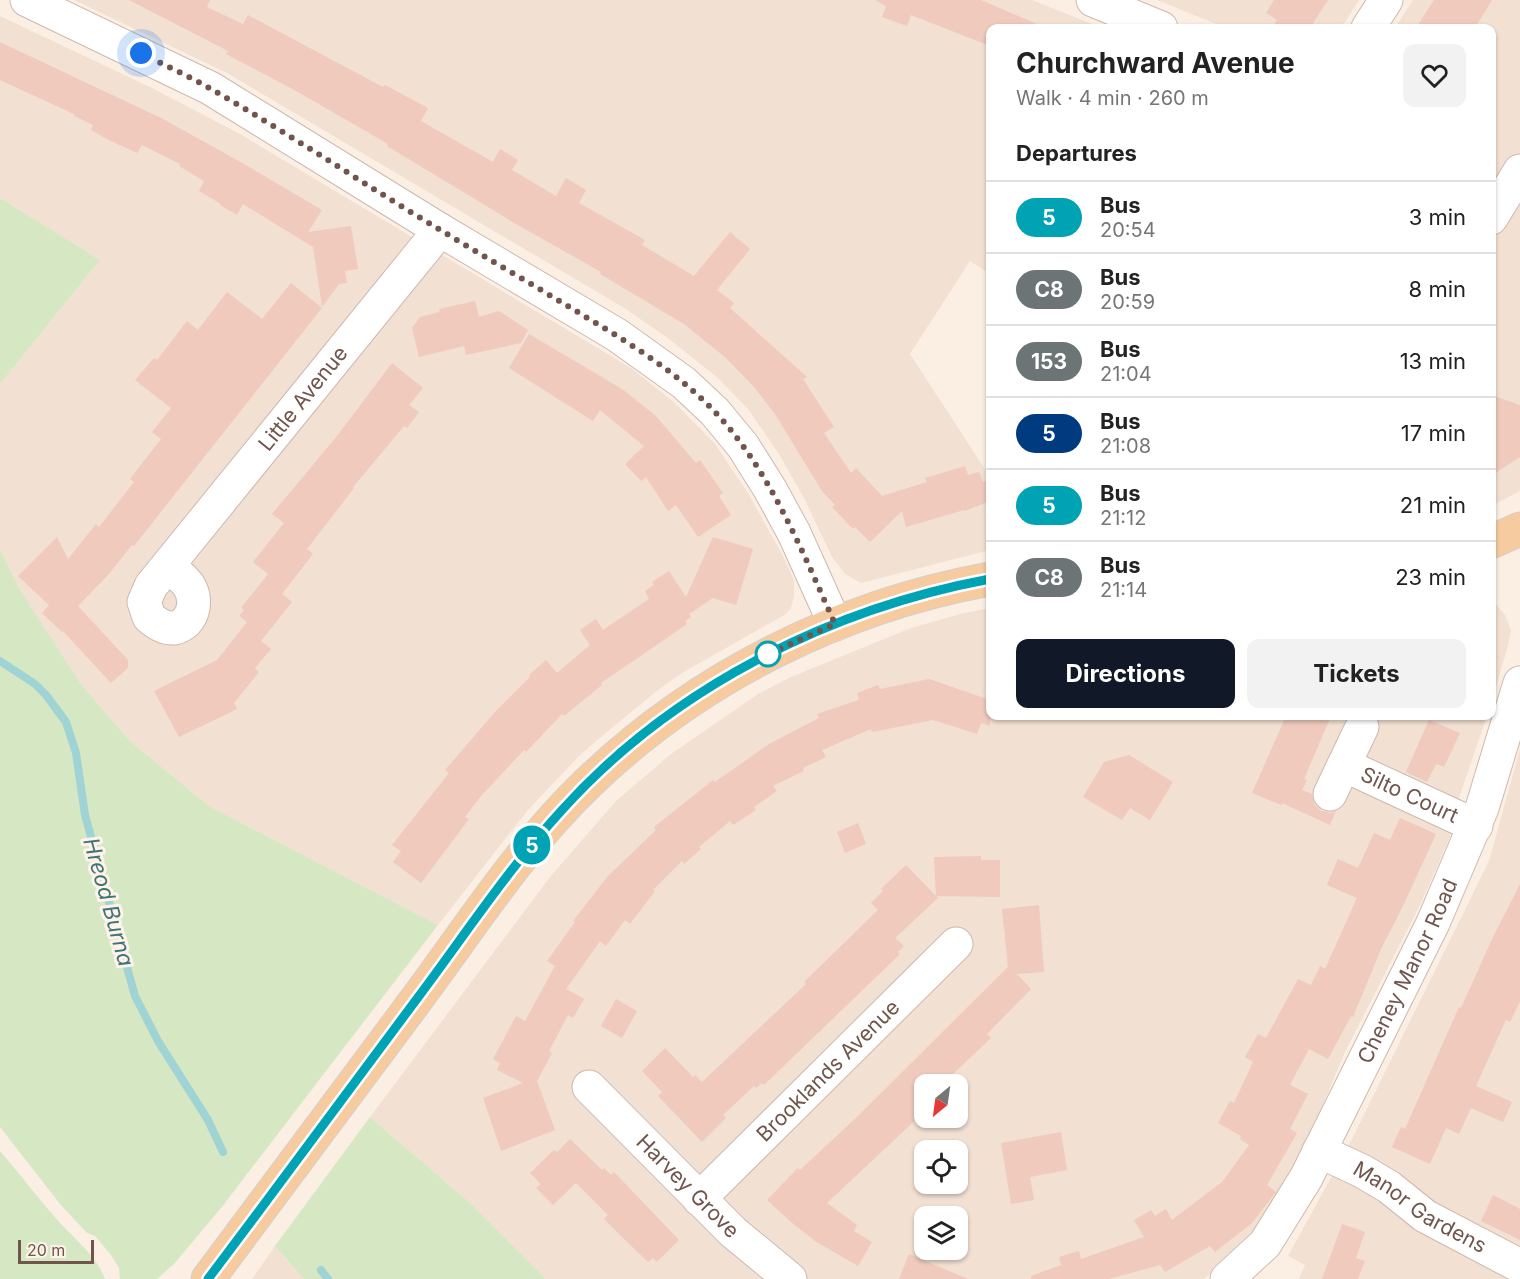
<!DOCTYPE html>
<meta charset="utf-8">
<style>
body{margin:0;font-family:Inter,sans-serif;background:#f2f2f2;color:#222;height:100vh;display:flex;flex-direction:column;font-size:22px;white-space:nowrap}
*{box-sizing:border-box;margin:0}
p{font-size:20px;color:#767676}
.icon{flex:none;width:33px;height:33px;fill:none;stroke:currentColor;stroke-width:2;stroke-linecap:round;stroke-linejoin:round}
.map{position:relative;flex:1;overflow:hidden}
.details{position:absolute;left:986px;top:24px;width:510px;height:696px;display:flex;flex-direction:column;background:#fff;border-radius:12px;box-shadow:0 2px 4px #0004}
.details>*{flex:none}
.badge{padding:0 12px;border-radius:20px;font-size:21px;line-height:39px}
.needle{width:39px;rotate:209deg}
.fabs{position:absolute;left:914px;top:1074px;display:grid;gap:12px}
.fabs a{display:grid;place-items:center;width:54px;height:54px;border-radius:12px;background:#fff;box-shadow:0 2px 4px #0004;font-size:30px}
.scale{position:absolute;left:18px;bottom:15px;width:76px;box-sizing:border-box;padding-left:6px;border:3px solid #71544b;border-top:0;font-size:16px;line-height:21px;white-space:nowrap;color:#71544b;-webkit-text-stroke:4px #fef3e9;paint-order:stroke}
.you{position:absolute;width:30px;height:30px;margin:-15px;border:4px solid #fff;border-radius:50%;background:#1a73e8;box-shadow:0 0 0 9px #1a73e833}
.map>.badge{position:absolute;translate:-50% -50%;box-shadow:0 0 0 3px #fff}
h2{padding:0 30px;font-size:22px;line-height:54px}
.round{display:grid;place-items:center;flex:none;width:63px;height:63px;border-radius:12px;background:#f2f2f2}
.head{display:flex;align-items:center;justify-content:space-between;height:102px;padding:0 30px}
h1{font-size:28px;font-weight:700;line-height:45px}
.cta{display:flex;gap:12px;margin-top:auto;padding:12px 30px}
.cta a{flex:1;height:69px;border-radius:12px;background:#111827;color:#fff;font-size:24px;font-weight:700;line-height:69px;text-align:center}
.cta a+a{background:#f2f2f2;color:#222}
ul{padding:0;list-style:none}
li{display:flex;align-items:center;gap:18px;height:72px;padding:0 30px;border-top:2px solid #e0e0e0}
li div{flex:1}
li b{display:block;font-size:22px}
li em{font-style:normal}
li .badge{min-width:66px;font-weight:700;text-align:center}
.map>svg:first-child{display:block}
.residential{fill:#f2e0d2;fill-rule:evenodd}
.green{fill:#d6e7c3}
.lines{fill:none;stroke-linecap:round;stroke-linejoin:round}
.stream{stroke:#a0d3d4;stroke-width:8}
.building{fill:#efcabd}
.minor-casing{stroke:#ceb8ae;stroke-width:35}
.major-casing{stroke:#d7cfcd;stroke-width:35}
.minor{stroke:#fff;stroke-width:33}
.major{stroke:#f6cb9f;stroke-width:33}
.line-casing{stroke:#fff;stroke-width:14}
.line{stroke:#00a3b4;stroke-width:9}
.walk{stroke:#71544b;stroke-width:6;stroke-dasharray:0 10.8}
.stop-dot{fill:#fff;stroke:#00a3b4;stroke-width:3}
.labels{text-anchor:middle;stroke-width:6;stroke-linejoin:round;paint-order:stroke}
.street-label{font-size:21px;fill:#71544b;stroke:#fef3e9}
.water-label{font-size:22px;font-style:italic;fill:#407476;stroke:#fef3e9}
</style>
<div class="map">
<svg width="1520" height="1279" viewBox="0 0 1520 1279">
<rect width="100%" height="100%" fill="#fbefe4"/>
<!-- residential -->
<path class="residential" d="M74,0h958l70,28h-112v246l-20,-13 -60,93 80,123v73l-129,33 -16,-9 -13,-17 -27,-57 -26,-46 -31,-45 -30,-31 -49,-39 -43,-30 -399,-236z
M1157,0h202l-18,28h-115z
M1413,0h107v491l-29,15v-478h-96z
M0,16l152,72 88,46 391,234 44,35 40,41 33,49 35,63 11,24v17l-3,11 -5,6 -104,59 -24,17 -62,51 -19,17 -50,53 -89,114 -229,-119 -79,-65 -49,-57 -61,-94 -20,-41v-165l100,-124 -100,-62z
M1491,599l14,16 6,15 -3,16 -17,57z
M990,608v108h497l-27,79 -10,42 -30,68 -76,149 -53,127 -46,66 -21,18 -21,14h-657l-78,-78 -98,-84 180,-240 66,-76 55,-47 87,-60 33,-17 120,-49 53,-15zM924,1084h33v34h-33zM924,1150h33v34h-33zM924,1216h33v34h-33z
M1520,749v530h-221l6,-14 -17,-9 64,-117 137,-278z
M275,1246l29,33h-52z"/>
<!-- green -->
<path class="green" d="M0,198l100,62 -100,124z
M0,549l20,41 61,94 49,57 79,65 229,119 -217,283 -47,56 -17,15h-37l-1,-11 -8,-13 -16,-19 -8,-3 -27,-29 -60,-77z
M370,1117l98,84 78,78h-242l-29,-33z
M0,1151c21,24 40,50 61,73 16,17 36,33 44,55h-105z"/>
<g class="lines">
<!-- stream -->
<path class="stream" d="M0,661l35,23 11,11 20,27 10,31 9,62 50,181 23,45 50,79 15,32
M321,1270l7,9"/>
</g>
<!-- building -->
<path class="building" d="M129,0h81l-3,7 36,17 5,-9 135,72 2,-2 43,23 -7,13 72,41 7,-13 18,11 -6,10 44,26 10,-18 20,12 -7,13 66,37 -3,5 52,31 36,-44 20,17 -33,41 17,13 -4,5 77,69 -4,2 31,48 -10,6 27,40 5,-5 26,28 45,-14 -2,-4 40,-12 3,9 11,-3 4,10 7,-3v22l-25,10 -1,-1 -58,17 -4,-16 -32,31 -15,-15 -2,2 -21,-22 3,-2 -13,-14 -47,-77 -21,-27 -28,-29 -42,-34 -84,-50 1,-2 -85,-48 -129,-78 1,-2 -90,-52 -72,-38 2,-3z
M875,0h106l65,28h-56v18l-79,-31 -4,11 -25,-9 4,-11z
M1274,0h54l-18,28h-38l5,-8 -11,-7z
M1434,0h58l-17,28h-59z
M0,42l163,77 81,45 78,46 -14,22 43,-6 7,43 -13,2 2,12 -8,1 -17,23 -9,-60 -70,-43 -6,11 -17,-10 1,-1 -22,-13 5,-10 -25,-15 1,-2 -38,-19 -5,8 -28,-13 -18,-10 2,-5 -19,-9v-2l-74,-34z
M291,283l31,25 -188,238 -2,-1 -24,30 -30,31 50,54v8l-17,15 -48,-52 -1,1 -20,-19 7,-8 -31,-29 39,-39 11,22 28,-35 3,3 35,-45 -4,-3 31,-40 -9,-7 19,-24 -36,-28 19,-22 3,2 30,-39 11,9 29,-38 35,27z
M475,301l4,16 20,-6 29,19 -7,13 -55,12 -2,-9 -45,11 -7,-29 8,-11 20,-5 -1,-3z
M529,334l93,55 33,26 41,48 4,-3 23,33 -4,3 12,19 -33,22 -22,-32 -8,6 -22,-34 -5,4 -16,-17 19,-18 -44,-36 -7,11 -84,-53z
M392,363l31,25 -14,17 10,7 -12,16 -3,-2 -51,61 1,1 -47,61 6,5 -31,40 10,8 -31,39 10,8 -16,19 4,4 -25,31 3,6 -58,28 -25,-46 63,-31 30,-38 -8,-6 5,-6 -3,-2 27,-34 -15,-12 31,-39 -12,-9 65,-78z
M1491,395l29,10v52l-29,19z
M713,537l40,12 -17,56 -23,-7 -24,16 2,3 -6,4 2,3 -86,59 1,2 -38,31 -2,-2 -36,38 -2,-2 -43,46 -16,21 4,2 -48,64 -28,-21 8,-11 -9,-6 57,-72 -4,-3 50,-58 35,-35 -1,-2 17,-15 11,13 33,-28 -10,-15 16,-11 7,11 46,-31 -4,-8 9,-6 -2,-3 17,-11 17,26z
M929,679l61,21v26l-9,-3 -4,11 -44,-14 -61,12 -1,-3 -49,21 4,7 -23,11 1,3 -31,15 4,5 -23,16 2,3 -23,15 -3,-4 -31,26 2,2 -17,15 -2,-3 -29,29 2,1 -25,33 -5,-4 -19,26 -6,-5 -34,48 18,10 -11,19 -5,-3 -19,36 3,2 -15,28 18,49 -54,21 -18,-53 40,-15 -26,-13 3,-7 -7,-4 23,-43 9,5 30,-55 -8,-5 28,-39 -2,-1 35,-45 48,-46 -2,-3 59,-47 2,2 54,-38 50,-26 -2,-4 42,-14 -2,-7 21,-8 2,4z
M1286,716h45l-27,63 3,1 -5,10 10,4 2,10 7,7 10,2 5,-2 -6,14 -48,-22 -1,2 -29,-12z
M1429,720l31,13 -16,34 -8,-3 -9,18 -21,-10z
M1129,755l44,27 -23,38 -20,-12 -8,12 -39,-23 21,-35z
M1400,818l36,16 -33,72 -22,43 -28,68 -2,-1 -23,43 -19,-10 -19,36 18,9 -18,35 7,4 -30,52 9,7 -24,31 -37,29 -5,-6 -45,26 -5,-7 -51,14h-78v-3l30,-11 -2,-8 20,-6 2,8 63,-22 -10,-17 17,-10 4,6 11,-7 6,11 50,-38 27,-37 -9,-6 1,-3 -23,-13 12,-22 4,2 19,-41 -8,-5 13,-23 8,4 32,-59 13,6 9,-19 5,3 32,-71 -30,-13 11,-26 20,9 16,-35 16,7z
M858,823l8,21 -21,9 -8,-21z
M981,856v4h19v37l-64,-1 -2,-39z
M906,865l32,33 -43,40 9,8 -6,6 2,2 -136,131 -2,-2 -6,5 -2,-2 -31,29 3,3 -24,24 -44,-46 4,-4 -20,-21 23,-23 28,29 2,-2 7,7 104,-98 -2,-2 74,-72 -7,-7 12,-12 -2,-2z
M1520,884v118l-10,20 -4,-2 -30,66 36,16 -9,20 -32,-14 -12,26 -13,-6 -16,36 -38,-17 9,-20 4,2 54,-122 2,1 31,-69z
M1039,905l5,67 -27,2 14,15 -44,45 4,4 -37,35 2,2 -10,9h-22v28l-97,91 30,22 -3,6 18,11 -14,24 -43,-25 -24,-19 -24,-22 31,-32 2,2 58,-54 150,-149 -6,-58z
M616,999l21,12 -15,27 -21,-12z
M1061,1132l6,38 -37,7 4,23 -23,4 -10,-61z
M570,1139l32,31 2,-2 7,7 3,-3 65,68 -22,22 -4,-4 -5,4 -23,-22 -21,-21 4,-4 -32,-32 -23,22 -17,-17 5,-4 -11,-11 24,-23 3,2z
M1493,1195l27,14v31l-39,-19z
M1342,1224l23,8 -9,26 9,3 -7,18h-36z
M909,1254l59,25h-69z"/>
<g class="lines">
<defs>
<g id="minor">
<path d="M27,0l183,88 230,142 177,105 67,48 31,29 28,34 27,43 24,44 41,91"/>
<path d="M1093,0l68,28"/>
<path d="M1368,28l18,-28"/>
<path d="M1491,218l29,-47"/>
<path id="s1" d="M168,566c7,6 16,12 21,20 9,14 5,38 -15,42 -9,1 -18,-5 -25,-11l-5,-15 7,-16 289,-356"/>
<path id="s2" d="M1344,765l132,61"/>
<path d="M1330,794l32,-67"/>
<path id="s3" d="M589,1087l144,145 57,47"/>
<path id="s4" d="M1319,1151l43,20 27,16 36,29 95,50"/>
<path id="s5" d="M699,1199l257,-255"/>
<path id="s6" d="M1227,1279l38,-35 41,-66 127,-255 49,-115 38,-125"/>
</g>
<path id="major" d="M1491,542l29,-13
M208,1279c70,-93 139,-186 208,-279 55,-74 106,-154 172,-217 110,-106 253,-177 402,-204"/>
</defs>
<!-- minor casing -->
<use href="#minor" class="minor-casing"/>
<!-- major casing -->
<use href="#major" class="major-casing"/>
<!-- minor -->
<use href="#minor" class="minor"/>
<!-- major -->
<use href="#major" class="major"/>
</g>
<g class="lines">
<defs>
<path id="line" d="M208,1279c71,-94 141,-189 211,-283 47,-63 90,-128 143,-186 110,-122 267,-201 428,-231"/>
</defs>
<!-- line casing -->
<use href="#line" class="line-casing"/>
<!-- line -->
<use href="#line" class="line"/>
<!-- walk -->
<path class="walk" d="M141,53c23,12 48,23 70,36 82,47 160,100 241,148 41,25 83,49 124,74 48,29 99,59 138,100 55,57 89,142 121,213l-67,30"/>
</g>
<!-- markers -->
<circle class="stop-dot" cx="768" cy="654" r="12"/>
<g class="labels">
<!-- street labels -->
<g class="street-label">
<text dy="7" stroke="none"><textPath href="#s1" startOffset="384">Little Avenue</textPath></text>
<text dy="7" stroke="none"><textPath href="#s2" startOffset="72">Silto Court</textPath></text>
<text dy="7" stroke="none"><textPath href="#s6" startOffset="360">Cheney Manor Road</textPath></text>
<text dy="7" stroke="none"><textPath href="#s5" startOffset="182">Brooklands Avenue</textPath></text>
<text dy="7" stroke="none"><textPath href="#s3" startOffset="140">Harvey Grove</textPath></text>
<text dy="7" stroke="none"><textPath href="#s4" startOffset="116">Manor Gardens</textPath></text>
</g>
<!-- water labels -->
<g class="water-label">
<text transform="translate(109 902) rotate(74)" y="8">Hreod Burna</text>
</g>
</g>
</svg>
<div class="fabs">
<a><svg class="needle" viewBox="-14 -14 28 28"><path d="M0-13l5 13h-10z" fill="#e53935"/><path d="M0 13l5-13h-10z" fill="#767676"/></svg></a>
<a><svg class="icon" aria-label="locate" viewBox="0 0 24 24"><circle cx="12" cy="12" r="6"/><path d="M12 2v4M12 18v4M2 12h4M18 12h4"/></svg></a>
<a><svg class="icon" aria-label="layers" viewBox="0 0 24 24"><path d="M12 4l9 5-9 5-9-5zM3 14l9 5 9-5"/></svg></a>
</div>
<div class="scale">20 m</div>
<div class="you" style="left:141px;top:53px"></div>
<b class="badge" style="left:532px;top:845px;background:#00a3b4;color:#fff">5</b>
<section class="details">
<div class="head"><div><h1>Churchward Avenue</h1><p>Walk · 4 min · 260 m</p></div><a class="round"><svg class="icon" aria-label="heart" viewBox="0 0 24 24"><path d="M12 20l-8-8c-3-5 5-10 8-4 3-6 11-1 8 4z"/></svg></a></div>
<h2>Departures</h2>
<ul>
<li><span class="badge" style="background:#00a3b4;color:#fff">5</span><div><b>Bus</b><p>20:54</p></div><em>3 min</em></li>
<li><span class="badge" style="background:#6c7476;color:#fff">C8</span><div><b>Bus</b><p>20:59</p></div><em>8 min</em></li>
<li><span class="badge" style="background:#6c7476;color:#fff">153</span><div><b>Bus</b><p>21:04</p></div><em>13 min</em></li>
<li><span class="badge" style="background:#003b80;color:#fff">5</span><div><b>Bus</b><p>21:08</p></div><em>17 min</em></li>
<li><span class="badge" style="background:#00a3b4;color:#fff">5</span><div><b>Bus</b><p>21:12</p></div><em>21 min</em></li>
<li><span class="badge" style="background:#6c7476;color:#fff">C8</span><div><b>Bus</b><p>21:14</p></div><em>23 min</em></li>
</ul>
<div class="cta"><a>Directions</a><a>Tickets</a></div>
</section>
</div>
